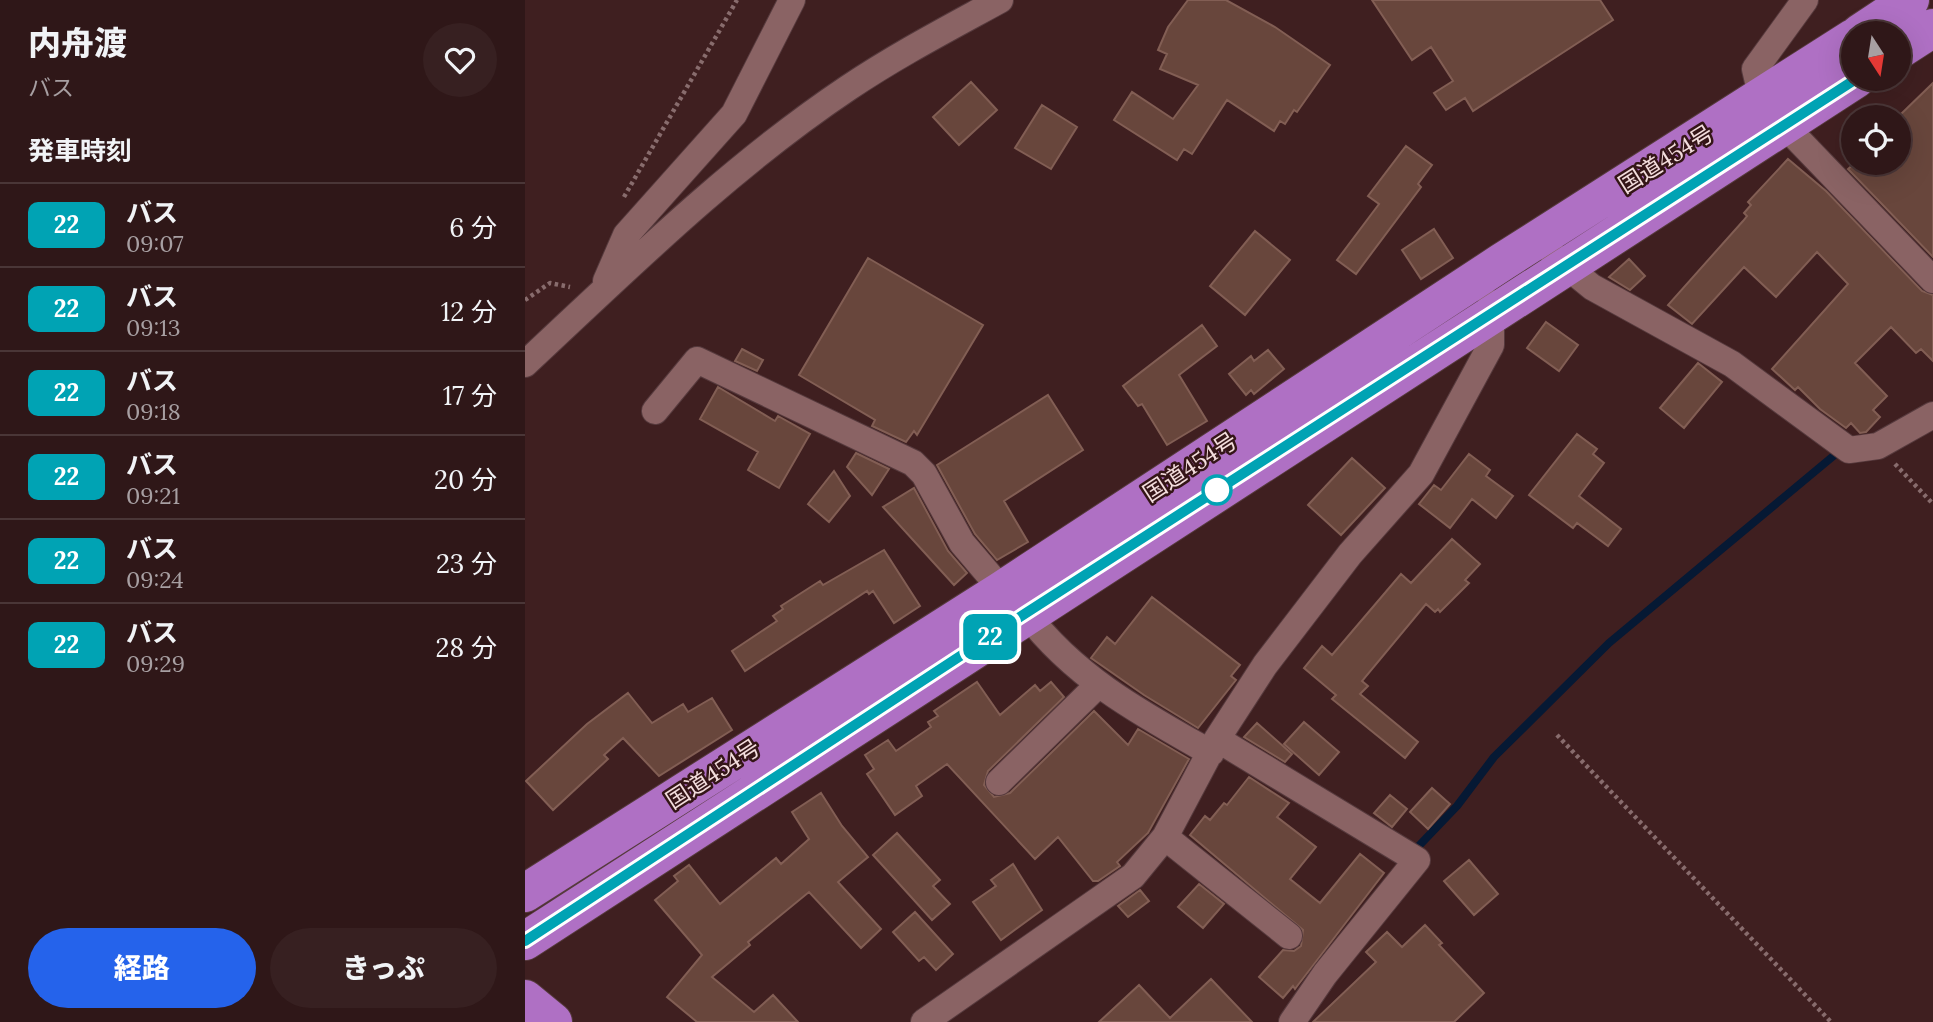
<!DOCTYPE html>
<html lang="ja">
<meta charset="utf-8">
<style>
body{margin:0;font-family:Lora,"Noto Sans JP",serif;background:#372021;color:#f1f3f6;height:100vh;display:flex;flex-direction:column;font-size:26px;white-space:nowrap}
*{box-sizing:border-box;margin:0}
p{font-size:23px;color:#a79fa2}
.icon{flex:none;width:38px;height:38px;fill:none;stroke:currentColor;stroke-width:2;stroke-linecap:round;stroke-linejoin:round}
.map{position:relative;flex:1;overflow:hidden}
.sheet{display:flex;flex-direction:column;background:#2f1718;width:525px}
.sheet>*{flex:none}
.badge{padding:0 14px;border-radius:10px;font-size:24px;line-height:46px}
.needle{width:46px;rotate:168deg}
.fabs{position:absolute;left:1316px;top:21px;display:grid;gap:14px}
.fabs a{display:grid;place-items:center;width:70px;height:70px;border-radius:50%;background:#2f1718;box-shadow:0 7px 28px #0002,0 0 0 2px #4a3637;font-size:35px}
.map>.badge{position:absolute;translate:-50% -50%;box-shadow:0 0 0 4px #fff}
h2{padding:0 28px;font-size:26px;line-height:63px}
.round{display:grid;place-items:center;flex:none;width:74px;height:74px;border-radius:37px;background:#372021}
.head{display:flex;align-items:center;justify-content:space-between;height:119px;padding:0 28px}
h1{font-size:33px;font-weight:800;line-height:52px}
.cta{display:flex;gap:14px;margin-top:auto;padding:14px 28px}
.cta a{flex:1;height:80px;border-radius:42px;background:#2563eb;color:#fff;font-size:28px;font-weight:800;line-height:80px;text-align:center}
.cta a+a{background:#372021;color:#f1f3f6}
ul{padding:0;list-style:none}
li{display:flex;align-items:center;gap:21px;height:84px;padding:0 28px;border-top:2px solid #4a3637}
li div{flex:1}
li b{display:block;font-size:26px}
li em{font-style:normal}
li .badge{min-width:77px;font-weight:700;text-align:center}
main{display:flex;flex:1;min-height:0}
.map>svg:first-child{display:block}
.lines{fill:none;stroke-linecap:round;stroke-linejoin:round}
.stream{stroke:#061934;stroke-width:8}
.building{fill:#68463c;stroke:#825e54;stroke-width:2}
.minor-casing{stroke:#563a3d;stroke-width:28}
.highway-casing{stroke:#563a3d;stroke-width:40}
.path{stroke:#886c6d;stroke-width:4.5;stroke-dasharray:3.5 3.5;stroke-linecap:butt}
.minor{stroke:#8a6364;stroke-width:26}
.highway{stroke:#af70c4;stroke-width:38}
.line-casing{stroke:#fff;stroke-width:16}
.line{stroke:#00a3b4;stroke-width:10}
.stop-dot{fill:#fff;stroke:#00a3b4;stroke-width:3.5}
.labels{text-anchor:middle;stroke-width:5;stroke-linejoin:round;paint-order:stroke}
.street-label{font-size:23px;fill:#f3dddd;stroke:#341517}
</style>
<main>
<section class="sheet">
<div class="head"><div><h1>内舟渡</h1><p>バス</p></div><a class="round"><svg class="icon" aria-label="heart" viewBox="0 0 24 24"><path d="M12 20l-8-8c-3-5 5-10 8-4 3-6 11-1 8 4z"/></svg></a></div>
<h2>発車時刻</h2>
<ul>
<li><span class="badge" style="background:#00a3b4;color:#fff">22</span><div><b>バス</b><p>09:07</p></div><em>6 分</em></li>
<li><span class="badge" style="background:#00a3b4;color:#fff">22</span><div><b>バス</b><p>09:13</p></div><em>12 分</em></li>
<li><span class="badge" style="background:#00a3b4;color:#fff">22</span><div><b>バス</b><p>09:18</p></div><em>17 分</em></li>
<li><span class="badge" style="background:#00a3b4;color:#fff">22</span><div><b>バス</b><p>09:21</p></div><em>20 分</em></li>
<li><span class="badge" style="background:#00a3b4;color:#fff">22</span><div><b>バス</b><p>09:24</p></div><em>23 分</em></li>
<li><span class="badge" style="background:#00a3b4;color:#fff">22</span><div><b>バス</b><p>09:29</p></div><em>28 分</em></li>
</ul>
<div class="cta"><a>経路</a><a>きっぷ</a></div>
</section>
<div class="map">
<svg width="1408" height="1022" viewBox="0 0 1408 1022">
<rect width="100%" height="100%" fill="#3f1f20"/>
<g class="lines">
<!-- stream -->
<path class="stream" d="M887,853l45,-47 37,-49 115,-114 234,-195"/>
</g>
<!-- building -->
<path class="building" d="M663,0h38l49,27 55,38 -33,47 -3,-2 -9,14 -5,-3 -6,10 -47,-31 -35,54 -8,-5 -7,11 -63,-40 18,-28 41,27 25,-34 -38,-16 7,-15 -9,-4 10,-23z
M847,0h228l13,20 -140,91 -8,-13 -19,12 -12,-17 19,-12 -22,-34 -19,13z
M446,82l26,28 -38,35 -26,-28z
M1408,83v174l-85,-88 7,-6h44v-47z
M517,105l35,22 -26,42 -36,-21z
M881,146l26,19 -14,19 3,3 -65,87 -19,-14 42,-56 -11,-8z
M1263,159l38,32 96,100 11,4v66l-12,-12 -5,4 -25,-26 -36,36 32,33 -14,14 7,7 -14,15 -6,1 -9,-10 -5,5 -26,-19 -22,-22 -3,3 -23,-21 76,-85 -31,-32 -41,45 -32,-30 -52,57 -24,-19 75,-84 4,-5 -3,-3 7,-8 -3,-3z
M909,229l19,29 -32,21 -19,-29z
M730,231l35,29 -45,55 -35,-29z
M343,258l115,67 -66,110 -3,-4 -8,11 -34,-16 3,-6 -76,-45z
M1104,259l16,17 -15,14 -21,-13z
M1021,322l32,23 -19,26 -32,-23z
M677,325l15,21 -38,29 28,46 -40,24 -25,-41 -4,2 -15,-20z
M217,349l21,11 -6,11 -22,-10z
M743,350l16,19 -30,25 -3,-4 -5,5 -17,-21 22,-18 3,5z
M1173,363l24,19 -38,46 -24,-20z
M193,387l57,34 3,-5 32,18 -31,54 -31,-18 10,-18 -58,-33z
M523,395l35,55 -79,51 24,41 -31,18 -22,-26 -38,-69z
M1052,434l20,15 -4,5 11,9 -25,33 42,33 -13,17 -31,-23 -4,5 -44,-33z
M331,453l33,16 -17,26 -25,-28z
M944,454l21,16 -4,6 27,20 -17,22 -24,-19 -22,29 -31,-24 15,-19 7,5z
M827,458l33,30 -44,47 -33,-30z
M309,471l16,25 -21,26 -21,-18z
M389,488l34,63 19,22 -13,12 -71,-78z
M927,539l28,25 -15,16 4,3 -29,29 -2,-3 -3,3 -9,-8 -64,77 6,5 -8,8 58,48 -13,16 -73,-59 4,-4 -32,-27 18,-22 10,9 69,-81 10,9z
M359,550l36,56 -26,17 -21,-32 -4,3 -2,-3 -122,80 -13,-20 45,-30 -4,-5 10,-7 -2,-3 39,-25 3,4z
M627,597l88,68 -9,11 5,4 -38,48 -54,-33 -53,-37 16,-21 8,7z
M452,682l23,33 35,-30 5,6 11,-9 13,15 -76,74 -4,14 10,12 16,-4 84,-82 34,34 10,-16 51,30 -41,74 -31,29 3,4 -22,15h-5l-35,-44 -23,22 -88,-95 -31,22 6,10 -27,19 -28,-41 7,-5 -9,-14 23,-15 8,11 35,-24 -3,-5 10,-6 -4,-5z
M103,693l24,30 31,-19 5,8 24,-14 20,32 -73,46 -36,-38 -19,17 4,4 -55,51 -27,-29 61,-57z
M779,722l35,30 -20,23 -35,-31z
M732,723l35,31 -7,8 -41,-25z
M724,777l40,26 -12,14 39,30 -26,32 30,24 40,-49 24,19 -86,112 -3,4 -2,-3 -10,12 -24,-21 24,-27 11,1 7,-5 2,-16 -113,-95 15,-19 5,4 14,-17 3,2z
M907,788l18,16 -22,25 -18,-17z
M296,793l21,33 26,31 -30,25 43,47 -20,19 -52,-56 -61,50 2,3 -38,32 42,35 19,-17 25,27h-101l-30,-25 35,-42 -47,-55 23,-19 -4,-5 15,-11 31,39 56,-46 5,6 28,-25 -17,-27z
M865,795l17,14 -15,18 -18,-14z
M372,833l43,47 -7,6 17,18 -18,16 -59,-65z
M944,860l29,34 -24,21 -30,-34z
M488,864l29,46 -41,30 -28,-38 23,-16 -5,-6z
M674,884l25,20 -21,24 -25,-21z
M615,890l9,11 -21,16 -10,-11z
M390,912l38,42 -17,16 -12,-13 -5,4 -26,-29z
M900,925l17,18 -3,2 45,48 -30,29h-141l63,-60 -10,-10 21,-20 15,15z
M686,979l41,43h-153l40,-37 31,33z"/>
<g class="lines">
<defs>
<path id="minor" d="M1237,99l-7,-30 50,-69
M1260,126l148,154
M1029,256l38,31 140,77 117,86 29,-4 55,-31
M81,281l20,-46 108,-121 58,-114
M0,364c104,-97 205,-197 323,-276 49,-33 101,-60 152,-88
M130,411l42,-51 216,103 11,11 38,69 40,47
M501,613c49,65 116,101 185,140
M692,739l200,121 -92,114 -33,48
M474,782l98,-96
M640,837l124,99
M399,1022l209,-146 32,-39 52,-98 48,-74 85,-111 71,-80 70,-129v-42"/>
<path id="highway" d="M1335,33l50,-33
M1374,50l34,-22
M0,893l477,-303 500,-328 351,-224
M0,941l1331,-862
M0,999l28,23"/>
</defs>
<!-- minor casing -->
<use href="#minor" class="minor-casing"/>
<!-- highway casing -->
<use href="#highway" class="highway-casing"/>
<!-- path -->
<path class="path" d="M99,197l113,-197
M0,300l25,-17 20,4
M1370,464l38,40
M1032,735l274,287"/>
<!-- minor -->
<use href="#minor" class="minor"/>
<!-- highway -->
<use href="#highway" class="highway"/>
</g>
<g class="lines">
<defs>
<path id="line" d="M0,941l501,-328 830,-534"/>
</defs>
<!-- line casing -->
<use href="#line" class="line-casing"/>
<!-- line -->
<use href="#line" class="line"/>
</g>
<!-- markers -->
<circle class="stop-dot" cx="692" cy="490" r="14"/>
<g class="labels">
<!-- street labels -->
<g class="street-label">
<text transform="translate(1141 159) rotate(-32)" y="8">国道454号</text>
<text transform="translate(665 467) rotate(-33)" y="8">国道454号</text>
<text transform="translate(188 774) rotate(-33)" y="8">国道454号</text>
</g>
</g>
</svg>
<div class="fabs">
<a><svg class="needle" viewBox="-14 -14 28 28"><path d="M0-13l5 13h-10z" fill="#e53935"/><path d="M0 13l5-13h-10z" fill="#a79fa2"/></svg></a>
<a><svg class="icon" aria-label="locate" viewBox="0 0 24 24"><circle cx="12" cy="12" r="6"/><path d="M12 2v4M12 18v4M2 12h4M18 12h4"/></svg></a>
</div>
<b class="badge" style="left:465px;top:637px;background:#00a3b4;color:#fff">22</b>
</div>
</main>
